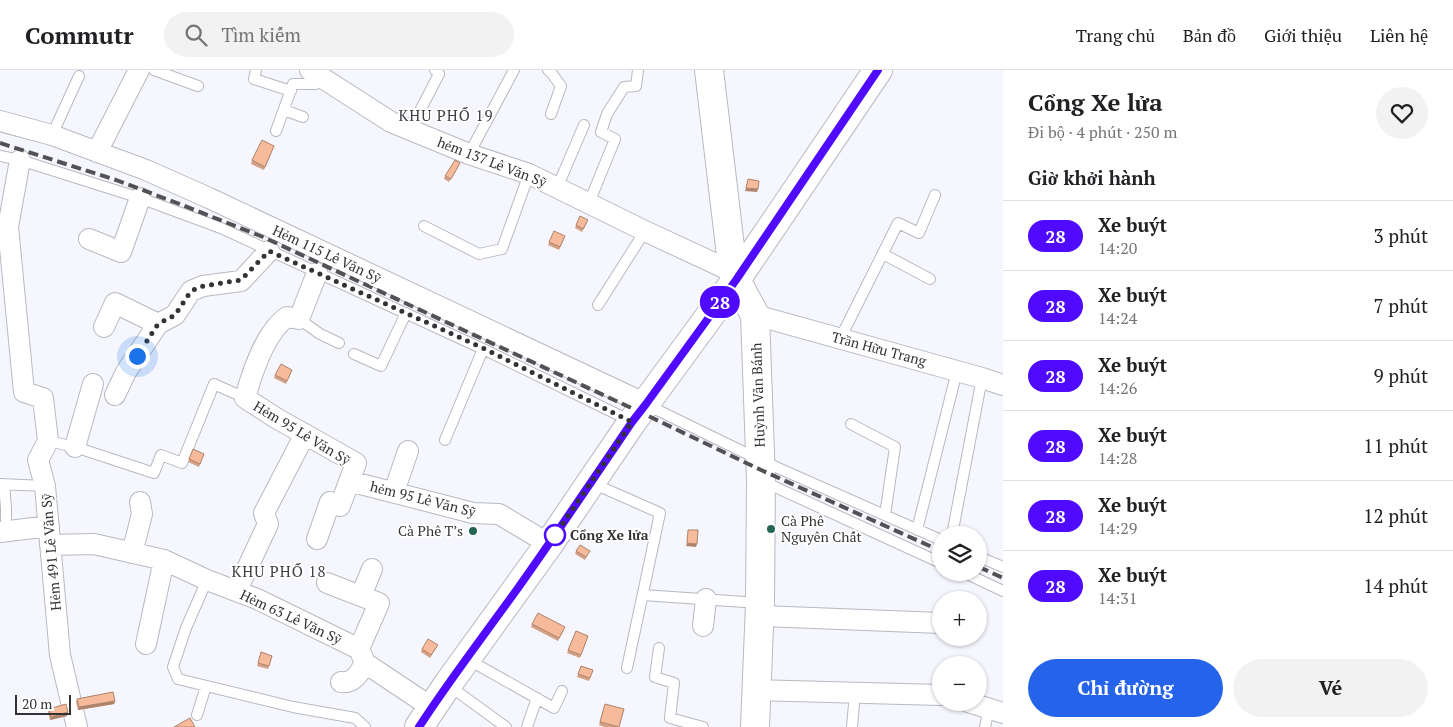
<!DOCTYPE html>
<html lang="vi">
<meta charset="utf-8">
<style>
body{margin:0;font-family:"PT Serif",serif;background:#f2f2f2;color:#202124;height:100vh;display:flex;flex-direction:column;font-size:19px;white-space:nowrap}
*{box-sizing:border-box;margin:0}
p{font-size:16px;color:#757577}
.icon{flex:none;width:28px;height:28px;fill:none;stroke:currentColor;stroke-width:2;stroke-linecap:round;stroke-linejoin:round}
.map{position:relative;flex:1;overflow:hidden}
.drawer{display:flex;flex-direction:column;background:#fff;width:450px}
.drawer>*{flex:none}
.badge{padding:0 10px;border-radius:16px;font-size:18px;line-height:32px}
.tools{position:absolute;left:932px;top:456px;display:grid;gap:10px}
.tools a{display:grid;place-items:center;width:55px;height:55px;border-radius:50%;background:#fff;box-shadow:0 1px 4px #0004;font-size:25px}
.scale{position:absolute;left:15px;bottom:12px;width:56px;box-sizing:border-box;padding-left:5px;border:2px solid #333336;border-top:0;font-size:14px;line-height:18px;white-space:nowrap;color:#333336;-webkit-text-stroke:4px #fff;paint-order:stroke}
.you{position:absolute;width:25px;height:25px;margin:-12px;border:4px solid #fff;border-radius:50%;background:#1a73e8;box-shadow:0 0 0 8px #1a73e833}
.map>.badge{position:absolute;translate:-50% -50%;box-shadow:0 0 0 2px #fff}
h2{padding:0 25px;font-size:19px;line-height:45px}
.round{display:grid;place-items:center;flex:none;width:52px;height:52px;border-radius:26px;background:#f2f2f2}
.overview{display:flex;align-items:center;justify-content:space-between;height:85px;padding:0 25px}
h1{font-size:24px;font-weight:600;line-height:38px}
.primary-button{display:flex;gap:10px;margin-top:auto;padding:10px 25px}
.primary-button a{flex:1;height:58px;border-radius:30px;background:#2563eb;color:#fff;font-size:20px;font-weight:600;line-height:58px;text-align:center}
.primary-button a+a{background:#f2f2f2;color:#202124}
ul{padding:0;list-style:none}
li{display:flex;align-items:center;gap:15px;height:70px;padding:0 25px;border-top:1px solid #e0e0e0}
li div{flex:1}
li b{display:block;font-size:19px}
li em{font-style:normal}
li .badge{min-width:55px;font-weight:700;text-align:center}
header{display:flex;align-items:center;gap:30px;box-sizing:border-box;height:70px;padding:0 25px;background:#fff;border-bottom:1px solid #e0e0e0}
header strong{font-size:24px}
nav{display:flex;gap:28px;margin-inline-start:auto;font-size:18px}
.search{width:350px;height:45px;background:#f2f2f2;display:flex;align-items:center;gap:12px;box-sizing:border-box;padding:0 18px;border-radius:28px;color:#757577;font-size:19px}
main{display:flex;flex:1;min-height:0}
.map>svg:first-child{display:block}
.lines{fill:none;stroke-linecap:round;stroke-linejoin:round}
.lane-casing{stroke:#b8b9c1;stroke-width:12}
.street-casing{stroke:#b8b9c1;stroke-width:22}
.secondary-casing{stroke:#b8b9c1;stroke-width:30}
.lane{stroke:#fff;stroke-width:10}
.street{stroke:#fff;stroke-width:20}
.secondary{stroke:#fff;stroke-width:28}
.rail{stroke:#525256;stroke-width:4;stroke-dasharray:10 5;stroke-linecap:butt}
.wall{fill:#d4a185}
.shaded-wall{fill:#ad836c}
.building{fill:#f7bb9b;stroke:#ad836c}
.line-casing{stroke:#fff;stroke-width:11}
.line{stroke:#4f0aff;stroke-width:8}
.walk{stroke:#333336;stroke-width:5;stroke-dasharray:0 9}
.poi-dot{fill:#236656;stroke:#fff;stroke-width:2}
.stop-dot{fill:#fff;stroke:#4f0aff;stroke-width:2.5}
.labels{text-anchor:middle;stroke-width:4;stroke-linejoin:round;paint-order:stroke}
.street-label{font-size:14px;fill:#333336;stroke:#fff}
.poi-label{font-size:14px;fill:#333336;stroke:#fff;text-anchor:start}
.stop-label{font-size:14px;font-weight:bold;fill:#333336;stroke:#fff;text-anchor:start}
.neighbourhood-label{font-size:15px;letter-spacing:1px;fill:#3e3e44;stroke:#fff}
</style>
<header>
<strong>Commutr</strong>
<div class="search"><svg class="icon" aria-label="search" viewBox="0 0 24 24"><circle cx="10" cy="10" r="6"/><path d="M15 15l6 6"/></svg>Tìm kiếm</div>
<nav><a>Trang chủ</a><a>Bản đồ</a><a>Giới thiệu</a><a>Liên hệ</a></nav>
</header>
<main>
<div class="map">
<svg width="1003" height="657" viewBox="0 0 1003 657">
<rect width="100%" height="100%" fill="#f5f6fe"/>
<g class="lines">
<defs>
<path id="lane" d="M154,0l44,16
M256,0l-2,9 37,12
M548,0l2,1 11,15 -10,28
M284,40l19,7
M410,60l29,-56 -4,-4
M276,61l17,-47h23l7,-6
M52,65l27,-59
M469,84l45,-84
M0,86l20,4 120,38 81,30 262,121 148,72
M557,118l27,-63
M589,133l26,-64 -14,-7 6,-18 17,-27 12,-1 2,-16
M424,156l55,28 23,-5 27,-75
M883,184l47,25
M598,235l47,-74
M299,249l21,15 19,9
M840,269l58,-116 21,10 16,-38
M354,284l27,12 25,-53
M647,335l113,55 181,80
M851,354l44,23 -10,68
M445,370l38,-91
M48,371l27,6 79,26 7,-18 21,8 32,-79 31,14
M762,411l179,82
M592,413l68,30 -33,155
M0,414l45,2
M4,414l2,24v23
M917,460l40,-159
M952,465l30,-157
M979,487l24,10
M963,502l40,19
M207,510l-21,48 -13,39 5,12 115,28 62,11 10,9
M643,525l116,8
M659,578l-4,29 19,6 -4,35 33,9
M467,589l87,49 8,-17
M448,615l58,42
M197,645l9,-29
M527,657l10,-29
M852,657l3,-34
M985,657l4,-18"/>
<path id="street" d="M310,0l81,52 78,32 60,20 116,57 88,41
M0,51l52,14 94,35 63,28 437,206
M97,82l42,-82
M20,90l-12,67 16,165 19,6 5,43 -10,19 7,26 15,169 17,72
M89,169l32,13 19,-54
M755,245l227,63 21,7
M104,257l11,-24 43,21
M115,325l11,-23 32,-48 17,-9 16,-24 12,-5 38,-5 28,-30
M75,377l18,-63
M349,411l124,32 26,1 50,30
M394,422l14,-41
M0,462l49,-6
M317,469l13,-37 10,4 16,-43 -80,-45 -31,-20c7,-25 20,-66 42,-81l12,2 18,-46
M50,475l44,-1 70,16 43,20 50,19 102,50 6,14 66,44
M132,483l10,-39 -2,-12
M327,513l52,20 -20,46
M237,520l31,-66 -4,-11 41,-79
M361,526l11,-27
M759,546l182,7
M703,556l3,-27
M146,574l18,-84
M341,612c13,2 19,-10 24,-19
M757,620l184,5
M968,632l35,11"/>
<path id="secondary" d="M709,0l24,202 3,8 19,35 6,166 -1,122 -5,124
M419,657l29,-43 101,-140 83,-122 104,-142 142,-210"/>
</defs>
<!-- lane casing -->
<use href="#lane" class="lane-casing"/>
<!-- street casing -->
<use href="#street" class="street-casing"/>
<!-- secondary casing -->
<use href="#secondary" class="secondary-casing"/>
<!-- lane -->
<use href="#lane" class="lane"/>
<!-- street -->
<use href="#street" class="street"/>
<!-- secondary -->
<use href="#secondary" class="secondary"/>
<!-- rail -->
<path class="rail" d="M0,73l116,37 61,23 86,34 377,175 121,58 180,81
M979,497l24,11"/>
</g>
<!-- wall -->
<path class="wall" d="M274,76l-10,24 -13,-6 1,-4z
M459,96l-10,16 -5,-3 1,-3z
M587,153l-5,9 -7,-4 1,-3z
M554,161l11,5 -6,14 -11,-5z
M292,300l-6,14 -12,-6 1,-3z
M204,384l-5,13 -11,-5 1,-3z
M576,481l12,3 -3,6 -10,-6z
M532,554l32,6 -6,11 -27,-14z
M576,561l12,5 -8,22 -13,-5z
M438,575l-8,13 -9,-6 1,-3z
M261,582l11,4 -4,13 -11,-3z
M581,596l12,4 -4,11 -12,-4z
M77,629l38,2 -1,3 -36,6 -2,-8z
M605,634l14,23h-15l-5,-2z
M49,639l18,7 -17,4 -2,-8z"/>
<!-- shaded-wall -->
<path class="shaded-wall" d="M746,118l12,1 -1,3 -12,-1z
M687,473l10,1 -1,3 -10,-1z
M115,631l-1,3 -36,6 1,-3z
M68,642l-1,4 -17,4 1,-3z"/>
<!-- building -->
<path class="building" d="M262,70l12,6 -9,21 -13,-7z
M455,90l5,3 -9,16 -6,-3z
M748,109l11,2 -1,8 -12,-1z
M580,146l8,4 -5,9 -7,-4z
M554,161l11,5 -5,11 -11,-5z
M281,294l11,6 -5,11 -12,-6z
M193,379l11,5 -4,10 -11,-5z
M688,460h10l-1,14 -10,-1z
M580,475l10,6 -4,6 -10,-6z
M538,543l27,14 -6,11 -27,-14z
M576,561l12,5 -7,19 -13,-5z
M428,569l10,6 -7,10 -9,-6z
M261,582l11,4 -3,10 -11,-3z
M581,596l12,4 -3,8 -12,-4z
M113,622l2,9 -36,6 -2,-8z
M66,634l2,8 -17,5 -2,-8z
M605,634l19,5 -5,18 -19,-5z
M190,648l5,9h-21z"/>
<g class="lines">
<defs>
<path id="line" d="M419,657c31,-48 66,-93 99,-139 39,-55 76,-110 114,-166l14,-18 90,-124 142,-210"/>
</defs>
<!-- line casing -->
<use href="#line" class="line-casing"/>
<!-- line -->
<use href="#line" class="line"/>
<!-- walk -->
<path class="walk" d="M137,286l21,-32 17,-9 16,-24 12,-5 38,-6 28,-29 214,97 149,74 -77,113"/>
</g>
<!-- markers -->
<g class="poi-dot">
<circle cx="771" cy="459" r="5"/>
<circle cx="473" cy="461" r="5"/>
</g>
<circle class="stop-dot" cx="555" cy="465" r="10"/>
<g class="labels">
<!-- street labels -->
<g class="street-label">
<text transform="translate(492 92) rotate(21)" y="5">hẻm 137 Lê Văn Sỹ</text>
<text transform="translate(327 184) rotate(25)" y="5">Hẻm 115 Lê Văn Sỹ</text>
<text transform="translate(879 279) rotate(15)" y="5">Trần Hữu Trang</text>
<text transform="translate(758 325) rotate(-92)" y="5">Huỳnh Văn Bánh</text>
<text transform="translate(302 363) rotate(31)" y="5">Hẻm 95 Lê Văn Sỹ</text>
<text transform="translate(423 429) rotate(14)" y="5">hẻm 95 Lê Văn Sỹ</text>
<text transform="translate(51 482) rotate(-95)" y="5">Hẻm 491 Lê Văn Sỹ</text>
<text transform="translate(291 547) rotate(25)" y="5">Hẻm 63 Lê Văn Sỹ</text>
</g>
<!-- poi labels -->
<g class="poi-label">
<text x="781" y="456">Cà Phê<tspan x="781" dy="16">Nguyên Chất</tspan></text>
<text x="463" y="466" text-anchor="end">Cà Phê T’s</text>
</g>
<!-- stop labels -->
<g class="stop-label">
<text x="570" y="470">Cổng Xe lửa</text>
</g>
<!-- neighbourhood labels -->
<g class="neighbourhood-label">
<text x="446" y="51">KHU PHỐ 19</text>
<text x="279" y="507">KHU PHỐ 18</text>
</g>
</g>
</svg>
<div class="tools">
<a><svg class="icon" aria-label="layers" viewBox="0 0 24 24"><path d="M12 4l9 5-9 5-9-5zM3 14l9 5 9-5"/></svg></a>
<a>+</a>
<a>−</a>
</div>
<div class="scale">20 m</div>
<div class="you" style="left:137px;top:286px"></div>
<b class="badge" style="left:720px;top:232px;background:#4f0aff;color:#fff">28</b>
</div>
<section class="drawer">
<div class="overview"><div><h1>Cổng Xe lửa</h1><p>Đi bộ · 4 phút · 250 m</p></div><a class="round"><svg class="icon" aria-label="heart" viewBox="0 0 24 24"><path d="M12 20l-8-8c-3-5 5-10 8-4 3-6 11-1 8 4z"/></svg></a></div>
<h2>Giờ khởi hành</h2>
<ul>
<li><span class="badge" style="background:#4f0aff;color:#fff">28</span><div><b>Xe buýt</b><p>14:20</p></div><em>3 phút</em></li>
<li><span class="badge" style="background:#4f0aff;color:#fff">28</span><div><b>Xe buýt</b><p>14:24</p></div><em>7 phút</em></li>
<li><span class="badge" style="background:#4f0aff;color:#fff">28</span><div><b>Xe buýt</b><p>14:26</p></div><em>9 phút</em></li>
<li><span class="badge" style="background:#4f0aff;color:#fff">28</span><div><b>Xe buýt</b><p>14:28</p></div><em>11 phút</em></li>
<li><span class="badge" style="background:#4f0aff;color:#fff">28</span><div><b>Xe buýt</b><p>14:29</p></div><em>12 phút</em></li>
<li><span class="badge" style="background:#4f0aff;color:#fff">28</span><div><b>Xe buýt</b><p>14:31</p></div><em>14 phút</em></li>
</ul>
<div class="primary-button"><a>Chỉ đường</a><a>Vé</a></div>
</section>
</main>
